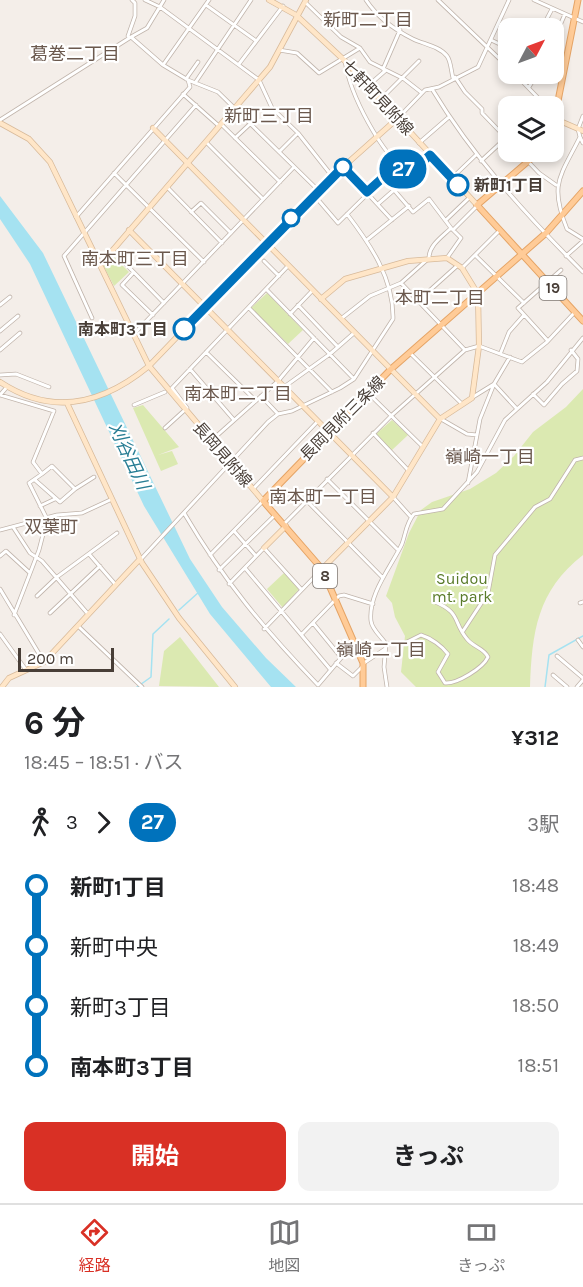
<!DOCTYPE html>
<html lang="ja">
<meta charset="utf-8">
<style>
body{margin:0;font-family:Karla,"Noto Sans JP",sans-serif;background:#f2f2f2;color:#202124;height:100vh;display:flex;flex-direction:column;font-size:22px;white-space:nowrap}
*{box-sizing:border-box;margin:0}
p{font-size:20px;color:#757577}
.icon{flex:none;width:33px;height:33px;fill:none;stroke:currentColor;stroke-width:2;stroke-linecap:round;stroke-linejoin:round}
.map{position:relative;height:687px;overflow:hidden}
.side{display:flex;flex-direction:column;background:#fff;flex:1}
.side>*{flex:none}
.badge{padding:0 12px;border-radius:20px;font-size:21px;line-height:39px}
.needle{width:39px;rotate:49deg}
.fabs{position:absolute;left:498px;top:18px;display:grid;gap:12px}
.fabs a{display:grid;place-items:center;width:66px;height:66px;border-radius:12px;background:#fff;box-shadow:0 3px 9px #0003;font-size:30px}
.scale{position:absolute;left:18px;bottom:15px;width:96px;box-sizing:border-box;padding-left:6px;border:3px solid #483e37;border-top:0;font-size:16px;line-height:21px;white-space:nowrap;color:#483e37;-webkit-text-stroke:4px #fff;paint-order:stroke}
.map>.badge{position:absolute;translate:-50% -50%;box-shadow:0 0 0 3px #fff}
.legs{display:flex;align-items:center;gap:9px;height:66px;padding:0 24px;font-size:20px}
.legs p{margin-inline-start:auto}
.head{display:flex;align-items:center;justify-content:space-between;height:102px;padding:0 24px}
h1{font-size:33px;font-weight:700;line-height:45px}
.cta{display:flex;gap:12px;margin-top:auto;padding:12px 24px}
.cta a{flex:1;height:69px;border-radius:12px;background:#d93025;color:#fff;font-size:24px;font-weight:700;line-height:69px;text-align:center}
.cta a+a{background:#f2f2f2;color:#202124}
ul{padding:0 24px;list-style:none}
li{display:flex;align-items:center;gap:21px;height:60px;font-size:22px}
li i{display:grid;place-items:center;width:9px;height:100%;margin:0 8px;background:currentColor}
li i::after{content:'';width:15px;height:15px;margin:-8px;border:4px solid;border-radius:50%;background:#fff}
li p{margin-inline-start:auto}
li:first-child i{background:linear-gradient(#0000 50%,currentColor 0)}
li:last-child i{background:linear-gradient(currentColor 50%,#0000 0)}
.dock{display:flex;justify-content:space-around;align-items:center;height:84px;border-top:2px solid #e0e0e0;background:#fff;font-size:16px;color:#757577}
.dock a{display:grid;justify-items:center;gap:3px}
.dock .current{color:#d93025}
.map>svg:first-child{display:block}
.green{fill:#dbe9b1}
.water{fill:#a5e2f1}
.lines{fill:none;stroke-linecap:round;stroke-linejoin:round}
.stream{stroke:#a5e2f1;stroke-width:1.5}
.street-casing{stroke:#c0b4ab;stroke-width:4.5}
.secondary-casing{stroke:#d8ba9a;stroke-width:6}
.primary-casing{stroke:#e5a466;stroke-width:7}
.street{stroke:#fff;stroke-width:3}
.secondary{stroke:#ffe6c8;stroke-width:4.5}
.primary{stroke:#ffcb97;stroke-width:5}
.line-1-casing{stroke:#fff;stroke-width:14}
.line-1{stroke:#0072bc;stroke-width:9}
.stop-1-dot{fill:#fff;stroke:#0072bc;stroke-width:3}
.labels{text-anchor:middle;stroke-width:4.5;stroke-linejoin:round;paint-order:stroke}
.shield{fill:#fff;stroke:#7f7873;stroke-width:1.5}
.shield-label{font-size:15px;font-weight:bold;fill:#483e37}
.street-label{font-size:16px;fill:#483e37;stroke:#fff}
.stop-label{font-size:16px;font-weight:bold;fill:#483e37;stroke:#fff;text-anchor:start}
.park-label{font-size:16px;fill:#597b29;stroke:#fff}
.neighbourhood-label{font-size:18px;fill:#6b594e;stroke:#fff}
.water-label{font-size:18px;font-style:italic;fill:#287e95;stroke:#fff}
</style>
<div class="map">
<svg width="583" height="687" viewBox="0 0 583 687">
<rect width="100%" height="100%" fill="#f4eee9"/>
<!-- green -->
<path class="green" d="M112,255l17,17 -15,14 -11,-21z
M267,293l36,37 -15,14 -37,-36z
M583,389v166c-46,36 -51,77 -53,132h-114l-15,-15 4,-36 -10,-19 -3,-14 -6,-7 23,-63 12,-23 11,-8 38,-13 26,-16 18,-17 19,-24 33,-25z
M143,405l36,42 -21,8 14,-4 6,13 -17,7 -28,-63z
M392,420l16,15 -17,16 -15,-17z
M284,573l15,16 -16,19 -16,-19z
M180,637l39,50 -60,-1 5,-35z"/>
<!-- water -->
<path class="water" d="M0,196l43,57 147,306 32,48 44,51 30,29h-25l-61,-73 -66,-108 -114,-242 -30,-45z"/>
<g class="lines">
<!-- stream -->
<path class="stream" d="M179,610l20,-18
M137,687l14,-10 2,-43 16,-15
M545,687l4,-32 34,-19"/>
<defs>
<path id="street" d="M145,0l15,7 99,73 13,28 26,25 34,43
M366,0c11,17 29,30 47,39 10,5 26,7 34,17 4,5 4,15 6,22
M438,0l70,67
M534,0l49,22
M306,3l35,34 19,11 10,14 34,17 18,14
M206,5l49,35
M542,28l10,-19
M128,36l7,-20v-13l-3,-3
M131,37l32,28 25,15 30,12 100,98
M554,39l11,-25
M491,40l17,8
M279,50l18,3 22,20 41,-25
M554,59l11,5
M345,61c5,34 36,93 64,113l21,-19
M239,64l44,-58
M163,65l46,-65
M383,69l17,-39
M515,74l31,32
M455,77l10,15 17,17v4l26,27
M186,79l12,-17
M195,83l56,-83
M369,85l16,-14
M529,87l8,-13
M432,89c41,68 95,127 151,183
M183,94l36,32
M381,99l38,-38
M583,116l-5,13 2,8c-20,40 -31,47 -13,92l16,10
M398,118l27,-28 14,-3 39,-20 31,-67
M0,120l131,-83 16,-9 17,-28
M221,124l59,58
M580,137l3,6
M235,138l16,-15
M206,142l57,57
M419,143l30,-26
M279,152l19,-19
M519,152l20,21 17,12
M481,161l27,-25
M343,167l49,53
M114,173l90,89
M452,178l24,-23
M167,187l55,56
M314,195l24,28 60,-59
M378,204l16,-14 19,22 16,-13 22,29
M191,212l10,-9 30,30
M76,217l114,-130 -2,-7
M447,219l22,-21
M368,239l41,-33
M112,250l52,53
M475,255l49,48
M566,256l17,-15
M447,258l14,-20 -8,-8
M264,261l15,15
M288,266l-22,23 88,90
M462,268l37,-37
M133,273l-11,12 31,30
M401,283l64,67
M418,301l40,-36
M0,305l10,-8
M298,305l40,42
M249,308l83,84
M290,314l22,-23
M92,318l-28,-62 132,-151
M342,318l28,-22 31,-13 28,-25c0,-13 13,-21 22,-30l2,2 24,-24
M0,331l18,-15
M133,335l161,-168
M548,341l-30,-33 43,-38
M0,350l20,-17
M206,352l50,49
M501,352l8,-20 15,-17
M410,353l52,51
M190,369l44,51
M0,375l16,-1 33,13
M284,387l46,-33 24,-21
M368,393l54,53
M533,394l11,11 18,-21 15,-13 1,-12 -7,-9
M0,395l54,16 -21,51 9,12 -13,9 18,36 -8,31 -25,65
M0,395l7,-8
M261,396l17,18
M473,397l21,-13 16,-27
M134,405l31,-13
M441,419l26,15 10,1
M165,428l22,-20 -15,-20 94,-99
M373,433l35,37
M212,440l66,-59 36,-43
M42,474l10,-8 23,23
M327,479l71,71
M35,480l25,22 15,-13 19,-12
M468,483l12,-64 14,-35 23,25
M253,489l65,-68
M393,497l18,20
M306,500l77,78
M40,506l15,-7
M184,513c40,68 80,116 134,172l35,-41
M284,524l108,-109 73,-65 14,-4 43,16 25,-20 28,-30
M13,527l17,26 12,8 46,53
M0,530l57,-15 25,-2 28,-13
M234,531l22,25
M89,554l26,30
M210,555l53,-54
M0,556l6,-5 24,22
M142,558l126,-136 10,-8 14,-3 48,-23 14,-9 39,-60c1,-40 -23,-75 -46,-105
M245,568l85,101
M219,570l55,-54
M229,584l35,-36 37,41
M0,589l44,73
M37,596l20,-19 60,-44
M580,603l3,-1
M50,613l50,-47
M313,623l27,33
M79,627l63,60
M264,629l57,-59
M463,631l25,-38 7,-38 40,-48 15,-8 25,-39 8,-2
M0,634l26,36
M302,634l37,-38 5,-1 29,9
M578,640l5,7
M386,644l19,-1 16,-8c10,3 21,11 27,19l-10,18 7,11c12,1 38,-15 43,-26 -4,-9 -15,-10 -21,-18 -15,-18 -5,-26 -34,-38
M557,656l26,22
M336,663l17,13 9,-9
M364,663l21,-14
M553,675l14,12
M387,687l-3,-20 2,-23c-4,-7 -14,-14 -15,-23 -3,-27 20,-54 31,-77 4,-11 4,-21 12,-30l29,-5 34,-37 28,-52 42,-38 36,-44
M577,687l6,-7"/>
<path id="secondary" d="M269,0l27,15 49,46 132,144
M560,121l23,10
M0,123l29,16 21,23 99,204 114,135
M153,128l287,291
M129,230l264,267
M100,265l170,-198 36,-67
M321,299l24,-20 63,-18 39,-3 15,10 16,26 1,52 -7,52 -32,21 -47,78 -71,72
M0,382c53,35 103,22 149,-16l175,-182 74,-66
M67,403l75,160 37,55 56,69
M264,548l22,-22
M2,687l7,-9 35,-16 96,-103"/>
<path id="primary" d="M554,139l6,-9 -4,-19 22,-111
M539,152l-62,53 106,116
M363,687v-24l-41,-94 -59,-68 127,-131 156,-137 37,-42"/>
</defs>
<!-- street casing -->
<use href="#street" class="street-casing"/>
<!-- secondary casing -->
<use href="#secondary" class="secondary-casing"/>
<!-- primary casing -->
<use href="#primary" class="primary-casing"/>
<!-- street -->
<use href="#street" class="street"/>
<!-- secondary -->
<use href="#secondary" class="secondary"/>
<!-- primary -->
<use href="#primary" class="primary"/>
</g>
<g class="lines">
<defs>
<path id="line-1" d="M184,329l159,-162 24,25 31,-28 11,10 21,-19 28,30"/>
</defs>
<!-- line-1 casing -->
<use href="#line-1" class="line-1-casing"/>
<!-- line-1 -->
<use href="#line-1" class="line-1"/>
</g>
<!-- markers -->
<g class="stop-1-dot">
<circle cx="343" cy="167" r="8"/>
<circle cx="458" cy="185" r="10"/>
<circle cx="291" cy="218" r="8"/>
<circle cx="184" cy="329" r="10"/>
</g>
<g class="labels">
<!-- shield labels -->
<g class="shield">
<rect x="539.5" y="276" width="27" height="24" rx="4.5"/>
<rect x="313" y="564" width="24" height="24" rx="4.5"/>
</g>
<g class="shield-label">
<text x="553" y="293">19</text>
<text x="325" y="581">8</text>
</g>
<!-- street labels -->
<g class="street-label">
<text transform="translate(378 97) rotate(47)" y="6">七軒町見附線</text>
<text transform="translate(342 418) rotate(-45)" y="6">長岡見附三条線</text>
<text transform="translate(223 454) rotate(49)" y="6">長岡見附線</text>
</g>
<!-- stop labels -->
<g class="stop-label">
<text x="474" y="191">新町1丁目</text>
<text x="168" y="335" text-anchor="end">南本町3丁目</text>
</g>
<!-- park labels -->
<g class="park-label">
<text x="462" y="584">Suidou<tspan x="462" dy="18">mt. park</tspan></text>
</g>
<!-- neighbourhood labels -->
<g class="neighbourhood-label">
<text x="368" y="26">新町二丁目</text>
<text x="75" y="60">葛巻二丁目</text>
<text x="269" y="122">新町三丁目</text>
<text x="135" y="265">南本町三丁目</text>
<text x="440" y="304">本町二丁目</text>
<text x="238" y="400">南本町二丁目</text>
<text x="490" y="463">嶺崎一丁目</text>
<text x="323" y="503">南本町一丁目</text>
<text x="51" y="533">双葉町</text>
<text x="381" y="656">嶺崎二丁目</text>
</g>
<!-- water labels -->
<g class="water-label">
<text transform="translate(129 456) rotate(65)" y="6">刈谷田川</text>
</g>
</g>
</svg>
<div class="fabs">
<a><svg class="needle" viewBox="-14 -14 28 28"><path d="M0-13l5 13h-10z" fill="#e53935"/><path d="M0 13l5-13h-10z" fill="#757577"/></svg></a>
<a><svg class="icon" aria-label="layers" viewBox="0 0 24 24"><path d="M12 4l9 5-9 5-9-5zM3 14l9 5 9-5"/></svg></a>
</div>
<div class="scale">200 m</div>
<b class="badge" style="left:403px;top:169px;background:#0072bc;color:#fff">27</b>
</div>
<section class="side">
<div class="head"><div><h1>6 分</h1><p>18:45 – 18:51 · バス</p></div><b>¥312</b></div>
<div class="legs"><svg class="icon" aria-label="walk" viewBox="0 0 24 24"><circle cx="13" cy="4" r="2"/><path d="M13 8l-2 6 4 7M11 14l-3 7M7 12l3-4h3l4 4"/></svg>3<svg class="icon" aria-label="forward" viewBox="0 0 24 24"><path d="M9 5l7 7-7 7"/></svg><b class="badge" style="background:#0072bc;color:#fff">27</b><p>3駅</p></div>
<ul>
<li><i style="color:#0072bc"></i><b>新町1丁目</b><p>18:48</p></li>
<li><i style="color:#0072bc"></i><span>新町中央</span><p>18:49</p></li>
<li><i style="color:#0072bc"></i><span>新町3丁目</span><p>18:50</p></li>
<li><i style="color:#0072bc"></i><b>南本町3丁目</b><p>18:51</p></li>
</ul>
<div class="cta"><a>開始</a><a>きっぷ</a></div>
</section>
<nav class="dock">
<a class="current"><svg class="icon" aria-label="directions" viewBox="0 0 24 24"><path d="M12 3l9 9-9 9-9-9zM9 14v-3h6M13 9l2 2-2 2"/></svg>経路</a>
<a><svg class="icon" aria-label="map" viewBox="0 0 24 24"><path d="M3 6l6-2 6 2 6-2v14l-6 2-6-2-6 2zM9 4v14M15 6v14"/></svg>地図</a>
<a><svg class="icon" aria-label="tickets" viewBox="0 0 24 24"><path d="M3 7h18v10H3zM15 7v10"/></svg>きっぷ</a>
</nav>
